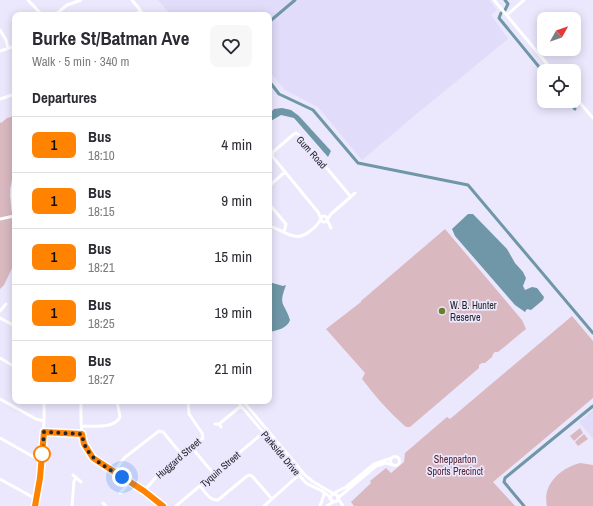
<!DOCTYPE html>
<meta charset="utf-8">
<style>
body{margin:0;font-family:"Archivo Narrow",sans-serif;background:#f7f7f7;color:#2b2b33;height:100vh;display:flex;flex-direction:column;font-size:15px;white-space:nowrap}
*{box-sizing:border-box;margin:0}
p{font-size:13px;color:#7c7c81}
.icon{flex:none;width:22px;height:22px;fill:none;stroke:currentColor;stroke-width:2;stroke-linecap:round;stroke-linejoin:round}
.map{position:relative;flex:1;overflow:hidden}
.sheet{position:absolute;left:12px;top:12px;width:260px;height:392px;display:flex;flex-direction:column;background:#fff;border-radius:8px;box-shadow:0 2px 10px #0003}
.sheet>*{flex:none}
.badge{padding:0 8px;border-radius:6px;font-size:14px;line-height:26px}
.needle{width:26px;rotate:50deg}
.controls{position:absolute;left:537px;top:12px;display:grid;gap:8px}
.controls a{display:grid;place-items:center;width:44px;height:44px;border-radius:8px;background:#fff;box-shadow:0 2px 10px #0003;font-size:20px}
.you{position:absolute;width:20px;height:20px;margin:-10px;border:3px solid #fff;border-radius:50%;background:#1a73e8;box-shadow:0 0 0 6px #1a73e833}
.map>.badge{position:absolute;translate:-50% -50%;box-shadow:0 0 0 2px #fff}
h2{padding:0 20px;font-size:15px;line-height:36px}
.round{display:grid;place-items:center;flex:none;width:42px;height:42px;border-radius:8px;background:#f7f7f7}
.overview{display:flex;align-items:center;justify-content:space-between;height:68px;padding:0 20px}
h1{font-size:19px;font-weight:700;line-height:30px}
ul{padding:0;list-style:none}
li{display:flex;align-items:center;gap:12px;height:56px;padding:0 20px;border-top:1px solid #e1e1e2}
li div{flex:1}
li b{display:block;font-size:15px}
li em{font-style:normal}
li .badge{min-width:44px;font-weight:700;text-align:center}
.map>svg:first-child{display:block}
.built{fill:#e1dcf9}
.green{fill:#d9b8c0}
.water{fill:#6f97a7}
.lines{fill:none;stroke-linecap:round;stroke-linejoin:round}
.canal{stroke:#6f97a7;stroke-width:3}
.minor{stroke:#fff;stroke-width:3}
.line-casing{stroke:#fff;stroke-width:9}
.line{stroke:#ff8200;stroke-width:6}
.walk{stroke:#26242c;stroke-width:4;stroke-dasharray:0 7.2}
.poi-dot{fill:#6b7e2d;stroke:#ebe7fd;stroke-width:1.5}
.stop-dot{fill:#fff;stroke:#ff8200;stroke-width:2}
.labels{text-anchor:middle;stroke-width:3.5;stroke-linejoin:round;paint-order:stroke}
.street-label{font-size:10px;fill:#26242c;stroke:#ebe7fd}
.poi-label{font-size:10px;fill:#26242c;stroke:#ebe7fd;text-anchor:start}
.park-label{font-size:10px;fill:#562232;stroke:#ebe7fd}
</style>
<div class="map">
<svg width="593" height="506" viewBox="0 0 593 506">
<rect width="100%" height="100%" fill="#ebe7fd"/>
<!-- built -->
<path class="built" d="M158,0h331l8,10 -6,5 17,24 -94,77 -52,44 -44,-53 -33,-17 -16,-19v-56h-98z
M593,410v29l-14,-17z"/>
<!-- green -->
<path class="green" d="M15,116v49l-5,24 1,20 4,14v39l-11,23 -4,4v-167l1,1 6,-5z
M445,229l77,91 4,9 -28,23h-3l-2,2 -1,3 -7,6h-3l-3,2v3l-69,59h-4c-17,-15 -30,-30 -44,-48l3,-6 -39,-44 35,-27v-1z
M572,316l21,25v57l-100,84 22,24h-161l-3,-4 20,-19 -1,-2 16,-13 5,5 13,-11 1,-9 42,-36 3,2z
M580,428l3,5 -9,8 -4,-5z
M584,434l4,5 -10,7 -3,-4z
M580,463l13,2v41h-46c-5,-22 14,-38 33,-43z"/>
<!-- water -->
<path class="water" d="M282,108l9,2 8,6 32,35 -3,6 -34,-39 -13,-3 -12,7v-8l5,-5z
M468,214h5l34,35 8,14 8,9 3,6 -3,8 2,4 7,-3 5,1 7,9 -1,3 -12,10 -4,-1 -2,3 -10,-7 -60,-69 -3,-7z
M269,282l14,4 3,-1c-8,22 -2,16 4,35 -2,8 -14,11 -21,12z"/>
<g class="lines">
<!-- canal -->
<path class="canal" d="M505,10l3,-6 -3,-4
M501,13l-2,5 45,55
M269,22l26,-22
M269,81l10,13 34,16 45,53 110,22 125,148
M568,101l7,8
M524,506l-20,-24 1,-4 88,-72"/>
<!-- minor -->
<path class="minor" d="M28,0l14,15
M132,0l12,15
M494,0l59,71
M55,15l12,-10 14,-5
M135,15l5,-4
M507,15l17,-15
M0,30l6,10 2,8
M0,51l15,-5
M574,96l19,22
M0,99l15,-5
M15,171l-3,25 3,22
M269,186l16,-14
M269,204l17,20 -2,8
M321 219a3 3 0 1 1 6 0a3 3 0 1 1-6 0Z
M0,219l14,-3
M321,219l-3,-7 -46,-56 1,-4 21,-18 2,-1 3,2 52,62
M327,220l4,-6 24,-21
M327,220l4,8
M269,226c15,4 26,18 41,5 5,-3 8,-7 11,-12
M0,311l6,-7
M0,318l15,8
M0,358l15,9
M0,399l36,20 8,2
M81,401c0,14 -1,30 3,43 7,20 60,46 79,62
M237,401l68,81c7,6 20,7 25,16
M243,401l62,74 7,6 22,13
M215,424h4l2,3
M219,424l22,-18
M82,426c12,0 32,3 38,-9l-3,-16
M44,432l16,1 22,-2
M0,438l41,23
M192,448l22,26
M390.5 461a4.5 4.5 0 1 1 9 0a4.5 4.5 0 1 1-9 0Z
M114,472l10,-14 35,-27 4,1 19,23
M73,475l8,7
M0,479l36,20
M200,486c5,6 10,15 18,14l29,-24 3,-1 3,2 19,22
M144,491l12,-14 47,-39 -1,-5 -13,-19 -1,-13
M120,493l10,-11
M334,494l3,1 1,3 -1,3 -3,1 -4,-3 2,-5 14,-7 28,-23 18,-6
M339,497l37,-31 10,-3 7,2
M338,498l5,8
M103,503l3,3
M35,506c5,-35 10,-69 9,-105
M72,506l2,-25 2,-3
M176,506l88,-74
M264,506l36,-32
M320,506l4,-11v-3
M327,506l6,-4"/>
</g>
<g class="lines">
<defs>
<path id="line" d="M35,506l5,-28 4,-46 38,2 2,10 9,14 51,33 19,15"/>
</defs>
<!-- line casing -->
<use href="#line" class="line-casing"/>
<!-- line -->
<use href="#line" class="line"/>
<!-- walk -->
<path class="walk" d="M42,454v7l2,-29 38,2c3,24 21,31 40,43"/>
</g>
<!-- markers -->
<circle class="poi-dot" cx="442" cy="311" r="4"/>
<circle class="stop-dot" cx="42" cy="454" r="8"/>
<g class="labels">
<!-- street labels -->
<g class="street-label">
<text transform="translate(312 152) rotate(48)" y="4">Gum Road</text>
<text transform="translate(281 453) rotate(50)" y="4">Parkside Drive</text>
<text transform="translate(178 458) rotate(-41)" y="4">Huggard Street</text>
<text transform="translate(220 469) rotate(-41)" y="4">Tyquin Street</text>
</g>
<!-- poi labels -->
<g class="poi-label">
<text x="450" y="309">W. B. Hunter<tspan x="450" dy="12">Reserve</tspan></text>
</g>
<!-- park labels -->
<g class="park-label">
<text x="455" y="463">Shepparton<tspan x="455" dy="12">Sports Precinct</tspan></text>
</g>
</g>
</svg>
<div class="controls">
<a><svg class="needle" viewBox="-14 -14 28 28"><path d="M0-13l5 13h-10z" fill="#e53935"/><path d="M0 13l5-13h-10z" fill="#7c7c81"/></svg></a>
<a><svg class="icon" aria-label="locate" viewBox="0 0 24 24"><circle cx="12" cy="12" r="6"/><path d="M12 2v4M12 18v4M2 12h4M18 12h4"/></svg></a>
</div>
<div class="you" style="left:122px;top:477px"></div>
<section class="sheet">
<div class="overview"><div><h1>Burke St/Batman Ave</h1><p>Walk · 5 min · 340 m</p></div><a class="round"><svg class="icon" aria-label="heart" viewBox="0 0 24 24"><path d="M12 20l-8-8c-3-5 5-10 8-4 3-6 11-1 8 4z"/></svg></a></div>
<h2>Departures</h2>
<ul>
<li><span class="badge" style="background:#ff8200;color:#111">1</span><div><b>Bus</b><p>18:10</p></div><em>4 min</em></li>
<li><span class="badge" style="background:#ff8200;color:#111">1</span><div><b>Bus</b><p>18:15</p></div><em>9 min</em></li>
<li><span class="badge" style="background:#ff8200;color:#111">1</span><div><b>Bus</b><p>18:21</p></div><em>15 min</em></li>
<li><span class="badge" style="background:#ff8200;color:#111">1</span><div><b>Bus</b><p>18:25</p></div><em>19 min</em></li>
<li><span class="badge" style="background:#ff8200;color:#111">1</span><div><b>Bus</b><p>18:27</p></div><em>21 min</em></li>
</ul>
</section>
</div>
